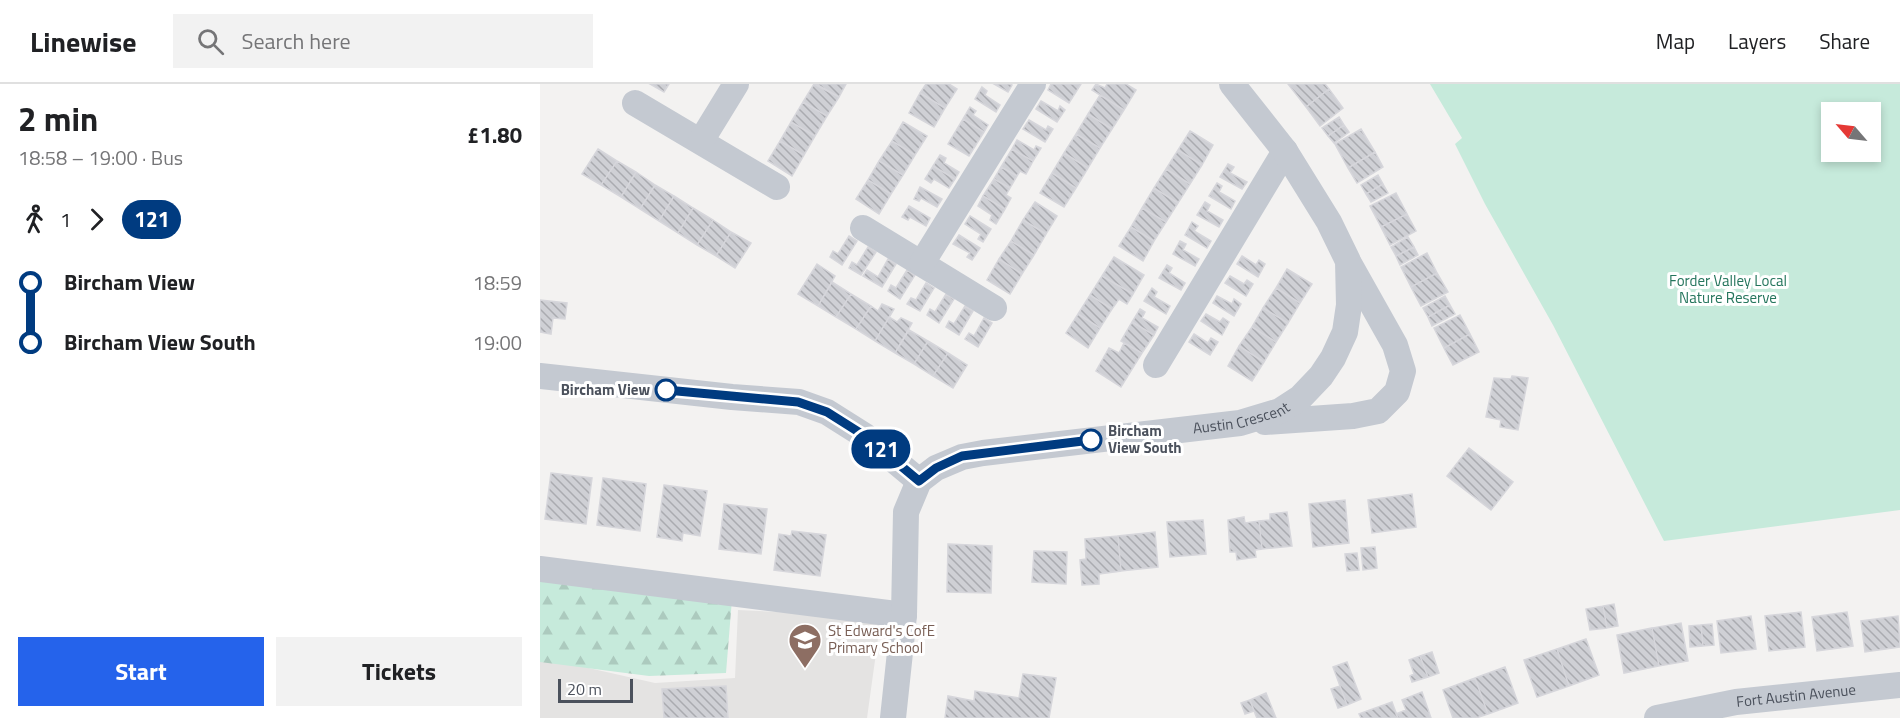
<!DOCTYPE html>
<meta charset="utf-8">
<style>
body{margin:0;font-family:"Titillium Web",sans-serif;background:#f2f2f2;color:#202124;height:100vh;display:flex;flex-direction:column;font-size:22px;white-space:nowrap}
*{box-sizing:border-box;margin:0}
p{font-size:20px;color:#757577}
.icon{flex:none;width:33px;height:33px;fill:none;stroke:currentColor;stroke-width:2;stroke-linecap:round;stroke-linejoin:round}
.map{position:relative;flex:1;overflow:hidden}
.details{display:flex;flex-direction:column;background:#fff;width:540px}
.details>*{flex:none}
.badge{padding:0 12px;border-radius:20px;font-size:21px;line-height:39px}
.needle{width:39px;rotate:298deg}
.controls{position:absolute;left:1281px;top:18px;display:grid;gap:12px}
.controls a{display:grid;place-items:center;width:60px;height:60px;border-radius:0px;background:#fff;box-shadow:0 3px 9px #0003;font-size:30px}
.scale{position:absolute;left:18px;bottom:15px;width:75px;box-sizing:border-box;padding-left:6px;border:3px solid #4b515c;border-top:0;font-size:16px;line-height:21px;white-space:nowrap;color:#4b515c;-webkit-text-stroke:4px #fff;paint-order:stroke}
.map>.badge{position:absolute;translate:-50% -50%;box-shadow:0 0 0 3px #fff}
.legs{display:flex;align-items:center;gap:9px;height:66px;padding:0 18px;font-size:20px}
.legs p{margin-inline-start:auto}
.summary{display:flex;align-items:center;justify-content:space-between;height:102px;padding:0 18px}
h1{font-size:33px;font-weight:700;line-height:45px}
.button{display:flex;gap:12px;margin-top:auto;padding:12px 18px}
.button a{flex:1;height:69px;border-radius:0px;background:#2563eb;color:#fff;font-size:24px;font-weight:700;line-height:69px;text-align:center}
.button a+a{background:#f2f2f2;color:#202124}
ul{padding:0 18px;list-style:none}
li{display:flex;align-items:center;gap:21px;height:60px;font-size:22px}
li i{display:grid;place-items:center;width:9px;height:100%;margin:0 8px;background:currentColor}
li i::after{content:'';width:15px;height:15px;margin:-8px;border:4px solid;border-radius:50%;background:#fff}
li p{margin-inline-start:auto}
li:first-child i{background:linear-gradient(#0000 50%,currentColor 0)}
li:last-child i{background:linear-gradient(currentColor 50%,#0000 0)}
header{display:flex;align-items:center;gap:36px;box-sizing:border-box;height:84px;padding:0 30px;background:#fff;border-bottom:2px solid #e0e0e0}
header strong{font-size:28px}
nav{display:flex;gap:33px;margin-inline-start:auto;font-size:21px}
.search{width:420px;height:54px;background:#f2f2f2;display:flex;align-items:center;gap:15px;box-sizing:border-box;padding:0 21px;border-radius:0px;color:#757577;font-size:22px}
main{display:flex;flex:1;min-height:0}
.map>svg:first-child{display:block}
.education{fill:#e4e3e2}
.forest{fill:url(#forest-firs)}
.park{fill:#c6eadb;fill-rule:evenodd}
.building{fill:url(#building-back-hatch);stroke:#d6d6db;stroke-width:1.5}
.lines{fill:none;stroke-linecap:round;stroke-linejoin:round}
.minor{stroke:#c4c9d1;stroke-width:26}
.line-1-casing{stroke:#fff;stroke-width:14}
.line-1{stroke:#003b80;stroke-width:9}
.stop-1-dot{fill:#fff;stroke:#003b80;stroke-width:3}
.labels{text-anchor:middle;stroke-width:6;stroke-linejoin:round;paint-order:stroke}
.park-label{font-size:15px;fill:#24755c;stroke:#fff}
.stop-label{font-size:15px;font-weight:bold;fill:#4b515c;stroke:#fff;text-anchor:end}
.street-label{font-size:15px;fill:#4b515c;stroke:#fff}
.education-label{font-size:15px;fill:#785e54;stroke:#fff;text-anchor:start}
</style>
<header>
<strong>Linewise</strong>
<div class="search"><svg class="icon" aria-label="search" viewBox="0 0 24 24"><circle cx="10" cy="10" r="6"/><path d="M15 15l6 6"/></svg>Search here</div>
<nav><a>Map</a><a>Layers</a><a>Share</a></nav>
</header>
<main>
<section class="details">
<div class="summary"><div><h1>2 min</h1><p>18:58 – 19:00 · Bus</p></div><b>£1.80</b></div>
<div class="legs"><svg class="icon" aria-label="walk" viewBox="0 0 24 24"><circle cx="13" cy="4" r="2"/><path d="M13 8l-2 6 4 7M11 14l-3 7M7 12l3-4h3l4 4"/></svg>1<svg class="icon" aria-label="forward" viewBox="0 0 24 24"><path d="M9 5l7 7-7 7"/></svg><b class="badge" style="background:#003b80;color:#fff">121</b></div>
<ul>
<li><i style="color:#003b80"></i><b>Bircham View</b><p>18:59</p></li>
<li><i style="color:#003b80"></i><b>Bircham View South</b><p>19:00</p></li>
</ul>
<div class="button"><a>Start</a><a>Tickets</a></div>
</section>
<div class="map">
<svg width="1360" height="634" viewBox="0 0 1360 634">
<defs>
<pattern id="forest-firs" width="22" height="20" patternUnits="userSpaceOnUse" patternTransform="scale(1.5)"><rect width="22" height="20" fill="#c6eadb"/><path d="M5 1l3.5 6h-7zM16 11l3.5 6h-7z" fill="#accabe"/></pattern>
<pattern id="building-back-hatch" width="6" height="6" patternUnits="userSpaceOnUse" patternTransform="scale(1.5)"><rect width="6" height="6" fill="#cfd0d5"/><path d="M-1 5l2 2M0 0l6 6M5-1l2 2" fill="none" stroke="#aaabb0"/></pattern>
</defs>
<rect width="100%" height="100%" fill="#f3f2f1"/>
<!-- education -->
<path class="education" d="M198,526l143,7 -14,101h-327v-61l115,26 80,-5z"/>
<!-- forest -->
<path class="forest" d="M0,492l192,23 -6,74 -77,3 -109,-14z"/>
<!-- park -->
<path class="park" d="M890,0h470v426l-236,31 -111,-216 -68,-121 -30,-60 7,-6zM1292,28h38v40h-38z"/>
<!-- building -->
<path class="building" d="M110,0h19l-5,8z
M274,0l25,13 -12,19 -24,-14z
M276,0h30l-7,13z
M386,0h23l8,5 -12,19 -25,-15z
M454,0h16l2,1 -4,7z
M511,0h30l-12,19 -21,-13z
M556,0l9,4 2,-4h19l10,6 -12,20 -32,-20z
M748,0h37l4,5 -23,18z
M442,3l5,4 -2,4 15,10 -4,7 -21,-13z
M789,5l14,19 -23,18 -14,-19z
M380,9l25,15 -11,19 -25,-14z
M560,11l24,15 -12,19 -24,-15z
M501,17l17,10 2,-5 5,4 -8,12 -21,-13z
M263,18l24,14 -12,20 -24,-14z
M430,23l6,4 -3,4 15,10 -4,7 -21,-13z
M548,30l24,15 -12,19 -24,-14z
M799,33l5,8 -16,11 -6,-8z
M423,35l21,13 -15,24 -21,-12z
M489,36l17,10 2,-4 5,3 -8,13 -22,-13z
M251,38l24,14 -11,19 -24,-14z
M363,38l24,14 -12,19 -23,-14z
M804,41l5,7 -15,11 -6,-7z
M821,45l14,23 -27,16 -13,-24z
M650,47l23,14 -11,20 -24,-15z
M536,50l24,14 -12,20 -24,-15z
M477,56l17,10 2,-4 5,2 -8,13 -21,-12z
M240,57l24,14 -12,21 -24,-15z
M352,57l23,14 -12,20 -24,-14z
M58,65l19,12 -16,24 -19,-11z
M472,65l21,12 -7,13 -6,-3 -3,5 -16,-9z
M638,66l24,15 -12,19 -24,-15z
M835,68l8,15 -26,16 -9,-15z
M524,69l24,15 -12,20 -24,-15z
M400,71l6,3 -2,5 15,9 -4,7 -22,-13z
M77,77l19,11 -15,25 -20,-12z
M339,77l24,14 -12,19 -23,-14z
M688,80l6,3 -4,6 17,9 -5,7 -22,-12z
M393,82l22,13 -6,9 -15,-9 -3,4 -6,-4z
M461,83l16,9 -7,12 -16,-9z
M626,85l24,15 -12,19 -24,-15z
M96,88l19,13 -15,24 -19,-12z
M512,89l24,15 -12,19 -24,-14z
M838,91l5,9 -17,10 -5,-9z
M454,95l16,9 -4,7 5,3 -6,11 -22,-13z
M328,96l23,14 -12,20 -23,-15z
M677,99l5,3 -3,6 16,9 -4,8 -22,-13z
M843,100l5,9 -17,9 -5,-8z
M115,101l19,11 -15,25 -19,-12z
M380,103l22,12 -5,8 -16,-9 -2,3 -5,-2z
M614,104l24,15 -12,19 -24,-14z
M856,109l11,21 -26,13 -11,-21z
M134,112l19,12 -15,25 -19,-12z
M443,112l22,13 -9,15 -6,-4 2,-5 -14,-9z
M495,118l22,14 -11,18 -23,-14z
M665,118l5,3 -3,6 16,9 -4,7 -22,-12z
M369,122l21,12 -4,8 -16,-9 -2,3 -6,-3z
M153,124l20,12 -16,25 -19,-12z
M602,124l24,14 -12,19 -23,-14z
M867,130l9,17 -26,14 -9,-18z
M430,132l21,13 -8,13 -5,-3 3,-5 -16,-10z
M173,136l18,12 -15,24 -19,-11z
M483,136l23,14 -12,21 -23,-14z
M652,138l6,4 -4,5 17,10 -4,7 -22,-13z
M591,143l23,14 -11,20 -24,-15z
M191,148l20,11 -16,25 -19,-12z
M419,151l21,13 -8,12 -5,-3 3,-4 -17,-9z
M309,152l8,5 -15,24 -12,-8 3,-6 5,3z
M868,153l6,10 -18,9 -5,-9z
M471,157l23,14 -12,19 -23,-15z
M640,157l6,3 -3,6 16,9 -4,7 -22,-12z
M328,163l8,5 -15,23 -12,-7 3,-6 5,3z
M874,163l4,8 -18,10 -4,-9z
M887,169l10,20 -26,14 -10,-20z
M702,172l14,9 3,-5 6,4 -7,13 -21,-13z
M574,173l30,18 -11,19 -31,-18z
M348,175l8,5 -14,23 -19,-11 4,-6 11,7z
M459,175l23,15 -12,20 -23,-14z
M277,180l18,12 -17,30 -20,-12z
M627,181l5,3 -3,5 16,10 -4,7 -22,-12z
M747,185l25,15 -12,19 -24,-15z
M367,186l8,5 -15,24 -12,-8 3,-6 5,3z
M897,189l11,19 -27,14 -10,-19z
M562,192l31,18 -6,10 -8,-5 -7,10 -22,-14z
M690,192l14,8 3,-4 6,4 -7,12 -21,-13z
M292,198l19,12 -15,23 -18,-11z
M386,199l8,5 -14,23 -13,-7 4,-6 5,2z
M612,204l5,4 -3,5 16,9 -4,8 -22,-13z
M736,204l24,15 -12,20 -25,-15z
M311,210l20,12 -15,23 -20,-12z
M406,210l8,5 -15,24 -12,-8 3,-6 5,3z
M550,211l22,14 -12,19 -22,-14z
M677,212l15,8 2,-5 7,5 -7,12 -21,-13z
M905,212l5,9 -22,12 -5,-9z
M0,216l27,3 -2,16 -12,-1 -2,16 -11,-2z
M342,220l12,5 -19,32 -19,-12 15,-23 7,5z
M910,221l5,9 -23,12 -4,-9z
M425,222l8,5 -14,24 -13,-8 3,-6 5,3z
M723,224l25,15 -12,19 -24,-15z
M600,225l5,3 -3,6 16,9 -4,8 -22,-13z
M538,230l22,14 -12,20 -22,-15z
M666,230l14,8 3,-4 6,4 -7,13 -21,-14z
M920,231l10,19 -26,14 -10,-20z
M349,233l8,5 4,-4 11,5 -17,30 -20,-12z
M444,234l8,5 -14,24 -13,-8 4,-6 5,3z
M592,238l22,13 -12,18 -21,-12z
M712,243l24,15 -12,20 -25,-16z
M369,246l19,11 -14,23 -19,-11z
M654,250l14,9 3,-5 7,4 -8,13 -21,-13z
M930,250l9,18 -26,13 -9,-17z
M388,257l20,12 -15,23 -19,-12z
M584,259l18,10 -21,34 -25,-16 13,-23 10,5z
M699,262l25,16 -12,19 -24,-15z
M408,269l19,12 -14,23 -20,-12z
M972,292l16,2 -10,52 -18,-3 1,-7 -15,-3 8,-39 17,1z
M929,364l44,34 -22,28 -44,-34z
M11,389l41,5 -6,46 -41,-5z
M63,394l43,6 -6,47 -43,-6z
M124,401l43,6 -7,45 -17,-3 -1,8 -25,-4z
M872,410l4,33 -44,6 -4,-33z
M805,416l4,43 -36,4 -4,-43z
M184,420l43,5 -6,45 -42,-5z
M747,428l5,34 -30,3 -3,-28 11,-1v-6z
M704,433l1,6 14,-2 3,28 -7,1 1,7 -19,3 -1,-8h-6l-2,-32z
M663,436l3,34 -36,3 -3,-35z
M252,447l34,4 -6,41 -46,-6 5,-36 12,2z
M615,448l3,35 -37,4 -3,-35z
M578,452l3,35 -22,3v10l-17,1 -2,-25 6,-1 -1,-20z
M408,460l44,2 -1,47 -44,-1z
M835,463l2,21 -14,2 -2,-22z
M494,467l33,1 -1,32 -34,-2z
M817,469l2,17 -12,1 -2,-17z
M1074,520l4,22 -11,2 -4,-22z
M1063,522l4,22 -17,2 -4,-21z
M1261,528l4,35 -36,4 -4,-35z
M1307,528l6,34 -36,5 -5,-34z
M1211,532l5,33 -35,4 -4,-32z
M1358,532l2,31 -35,5 -4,-31z
M1141,539l7,38 -29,5 -7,-38z
M1172,540l2,21 -11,1 -2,-21z
M1161,541l2,21 -13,1 -1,-21z
M1112,544l7,38 -35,7 -7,-38z
M1046,555l13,36 -30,11 -12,-37z
M1017,565l12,37 -32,11 -13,-37z
M892,568l7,21 -11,4 -8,-21z
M880,572l8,21 -16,5 -2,-6 4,-2 -5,-14z
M807,578l14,37 -14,6 -14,-38z
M965,583l13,36 -30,11 -13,-36z
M483,590l33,4 -7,40h-104l3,-22 26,5 1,-10 44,7z
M935,594l13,36 -12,4h-23l-10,-28z
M186,602l2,32h-64l-2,-29z
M800,602l7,19 -9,3 -7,-19z
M882,608l9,26h-33l-2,-4 10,-4 -4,-10z
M726,609l10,25h-19l-1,-2 -6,-16z
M710,616l4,11 -9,3 -4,-11z
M852,618l6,16h-37l-2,-4z"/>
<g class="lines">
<!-- minor -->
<g class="minor">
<path d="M95,19l142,84"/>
<path d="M161,57l35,-57"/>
<path d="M323,144l131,80"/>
<path d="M382,179l111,-179"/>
<path d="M616,281l129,-214"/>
<path d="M0,292l192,21 67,5 28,10 38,24 54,45"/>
<path d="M725,338l88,-6 25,-5 19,-19 6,-21 -8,-26 -45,-80"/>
<path d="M0,485l364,46"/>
<path id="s1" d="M353,634l11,-103 2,-103 13,-31 17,-13 26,-11 21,-4 257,-30 40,-12 20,-13 21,-22 12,-18 12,-26 4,-27 -1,-44 -19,-39 -44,-71 -53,-67"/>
<path id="s2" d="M1117,634l79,-16 164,-17"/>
</g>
</g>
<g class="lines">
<defs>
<path id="line-1" d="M126,306l132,12 29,10 38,24 54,45 17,-13 26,-12 129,-16"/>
</defs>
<!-- line-1 casing -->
<use href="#line-1" class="line-1-casing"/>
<!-- line-1 -->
<use href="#line-1" class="line-1"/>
</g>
<!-- icons -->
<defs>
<symbol id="school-pin" viewBox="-11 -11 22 30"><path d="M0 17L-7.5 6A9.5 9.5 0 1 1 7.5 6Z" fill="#8d6e63" stroke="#fff"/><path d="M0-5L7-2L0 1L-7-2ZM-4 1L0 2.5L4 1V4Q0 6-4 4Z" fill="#fff"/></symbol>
</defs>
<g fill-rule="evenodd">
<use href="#school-pin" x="246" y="537" width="38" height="52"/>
</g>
<!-- markers -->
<g class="stop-1-dot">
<circle cx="126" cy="306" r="10"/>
<circle cx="551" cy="356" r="10"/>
</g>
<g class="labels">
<!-- park labels -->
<g class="park-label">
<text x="1188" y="202">Forder Valley Local<tspan x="1188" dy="17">Nature Reserve</tspan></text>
</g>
<!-- stop labels -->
<g class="stop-label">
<text x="110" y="311">Bircham View</text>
<text x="568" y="352" text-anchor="start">Bircham<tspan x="568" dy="17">View South</tspan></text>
</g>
<!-- street labels -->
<g class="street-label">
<text dy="5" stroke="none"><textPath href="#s1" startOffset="572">Austin Crescent</textPath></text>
<text dy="5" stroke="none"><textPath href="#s2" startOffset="141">Fort Austin Avenue</textPath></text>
</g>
<!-- education labels -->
<g class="education-label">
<text x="288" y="552">St Edward's CofE<tspan x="288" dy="17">Primary School</tspan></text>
</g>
</g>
</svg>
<div class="controls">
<a><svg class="needle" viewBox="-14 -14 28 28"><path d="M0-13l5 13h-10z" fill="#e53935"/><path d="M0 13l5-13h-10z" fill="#757577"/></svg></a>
</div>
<div class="scale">20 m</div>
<b class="badge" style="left:341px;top:365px;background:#003b80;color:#fff">121</b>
</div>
</main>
